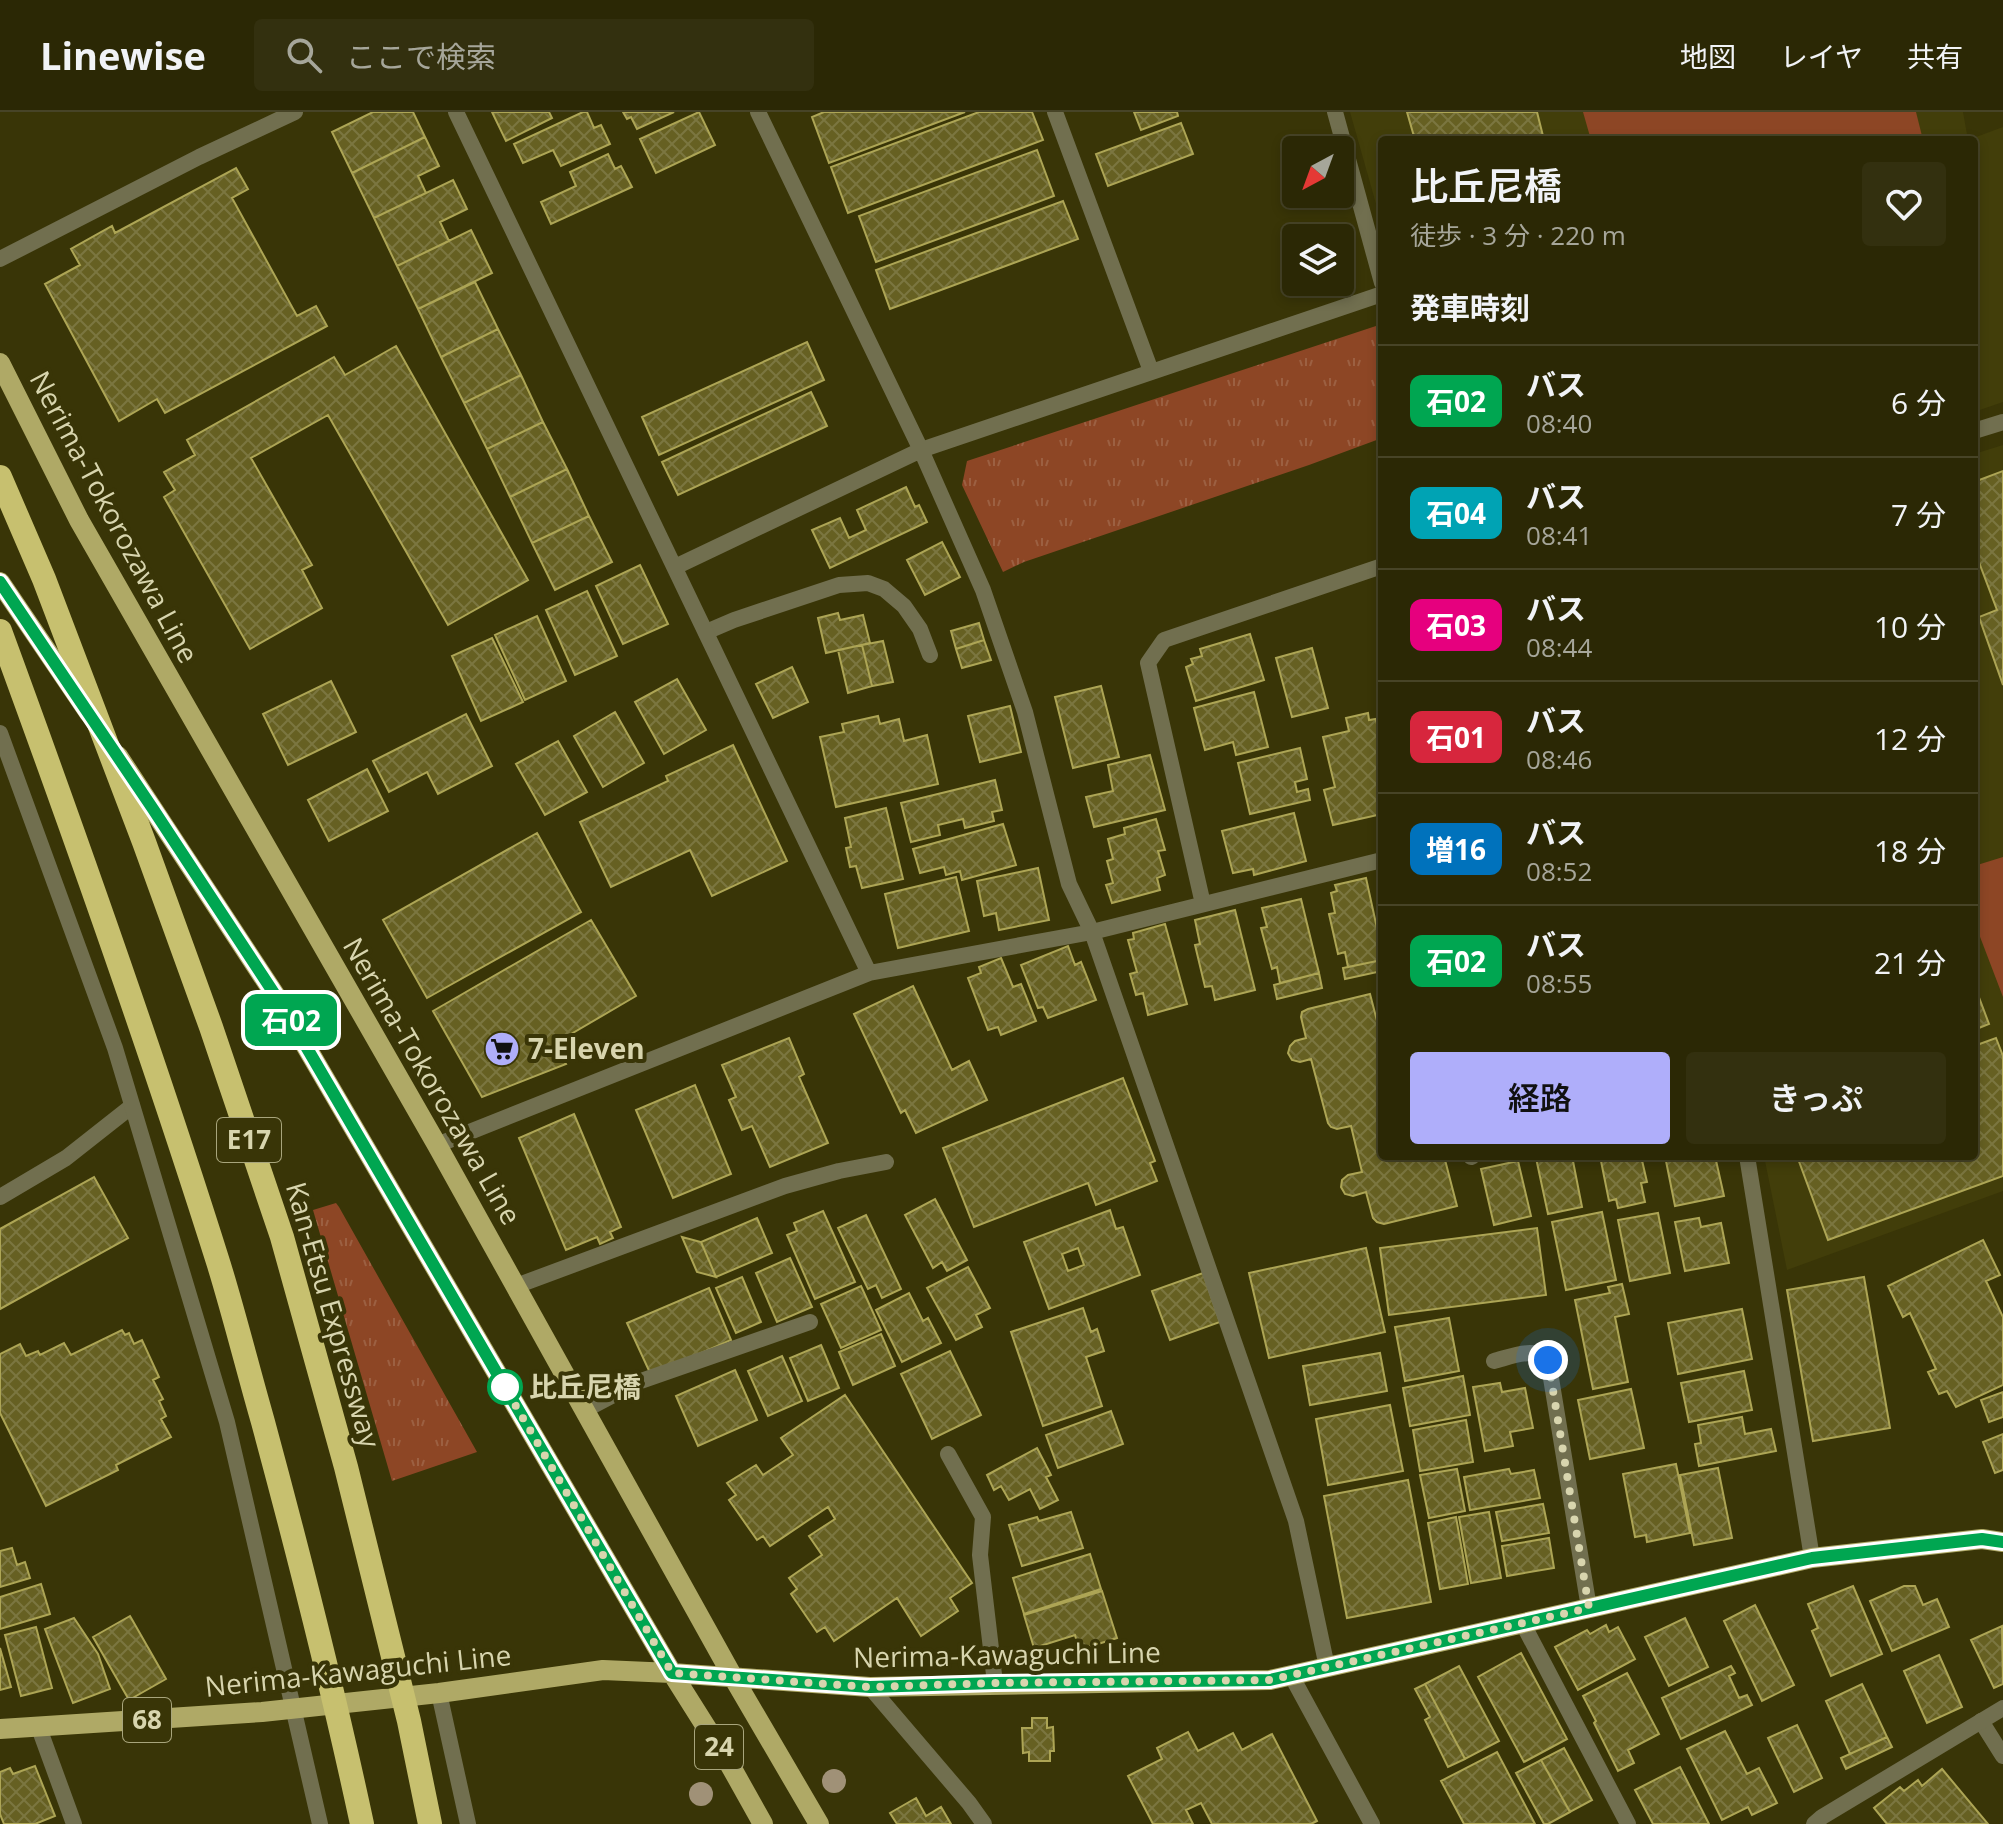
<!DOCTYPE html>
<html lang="ja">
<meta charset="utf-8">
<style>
body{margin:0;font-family:"Open Sans","Noto Sans JP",sans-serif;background:#33300f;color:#f1f3f6;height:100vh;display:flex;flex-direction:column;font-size:30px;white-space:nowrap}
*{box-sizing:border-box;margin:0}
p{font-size:26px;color:#a6a69a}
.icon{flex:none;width:44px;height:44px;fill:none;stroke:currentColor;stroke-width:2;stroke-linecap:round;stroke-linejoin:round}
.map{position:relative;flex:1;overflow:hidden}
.details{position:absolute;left:1378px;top:24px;width:600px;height:1024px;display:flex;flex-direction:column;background:#2b2805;border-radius:8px;box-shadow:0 4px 12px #0003,0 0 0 2px #474427}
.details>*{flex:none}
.badge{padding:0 16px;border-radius:12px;font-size:28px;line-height:52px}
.needle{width:52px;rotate:221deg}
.buttons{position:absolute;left:1282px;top:24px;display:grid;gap:16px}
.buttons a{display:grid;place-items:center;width:72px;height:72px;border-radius:8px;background:#2b2805;box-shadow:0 4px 12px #0003,0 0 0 2px #474427;font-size:40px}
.you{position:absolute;width:40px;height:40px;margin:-20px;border:6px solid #fff;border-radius:50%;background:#1a73e8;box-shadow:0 0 0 12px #1a73e833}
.map>.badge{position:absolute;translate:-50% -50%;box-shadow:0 0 0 4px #fff}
h2{padding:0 32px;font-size:30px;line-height:72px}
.round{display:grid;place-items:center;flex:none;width:84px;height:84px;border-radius:8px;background:#33300f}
.headline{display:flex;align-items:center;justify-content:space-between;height:136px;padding:0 32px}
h1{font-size:38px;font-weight:600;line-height:60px}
.primary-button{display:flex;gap:16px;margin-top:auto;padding:16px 32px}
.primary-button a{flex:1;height:92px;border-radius:8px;background:#afaefa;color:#111;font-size:32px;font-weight:600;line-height:92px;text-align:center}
.primary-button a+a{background:#33300f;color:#f1f3f6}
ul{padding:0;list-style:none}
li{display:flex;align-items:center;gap:24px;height:112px;padding:0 32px;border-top:2px solid #474427}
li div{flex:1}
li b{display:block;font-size:30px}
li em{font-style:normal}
li .badge{min-width:88px;font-weight:700;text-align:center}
header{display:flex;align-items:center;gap:48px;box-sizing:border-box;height:112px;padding:0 40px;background:#2b2805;border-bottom:2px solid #474427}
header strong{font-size:38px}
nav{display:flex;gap:44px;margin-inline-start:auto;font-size:28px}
.search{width:560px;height:72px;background:#33300f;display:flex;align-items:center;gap:20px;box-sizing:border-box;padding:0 28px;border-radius:8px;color:#a6a69a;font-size:30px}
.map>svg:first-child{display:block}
.built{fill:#423e0a}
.grass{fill:url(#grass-tufts)}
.pitch{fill:#8d4625}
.building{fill:url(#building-cross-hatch);stroke:#ada555;stroke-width:2;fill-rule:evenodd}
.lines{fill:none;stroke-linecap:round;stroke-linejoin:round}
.lane{stroke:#716f4f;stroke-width:16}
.street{stroke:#716f4f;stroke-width:16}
.primary{stroke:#afa966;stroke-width:20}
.highway{stroke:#c7c06f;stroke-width:24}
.tree{fill:#a09177}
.line-casing{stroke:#fff;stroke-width:18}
.line{stroke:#00a651;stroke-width:12}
.walk{stroke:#d8d5ae;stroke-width:8;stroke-dasharray:0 14.4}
.stop-dot{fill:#fff;stroke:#00a651;stroke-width:4}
.labels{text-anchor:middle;stroke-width:8;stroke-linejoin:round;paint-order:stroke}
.shield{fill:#393507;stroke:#a8a57c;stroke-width:2}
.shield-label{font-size:26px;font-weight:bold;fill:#d8d5ae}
.street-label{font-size:28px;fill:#d8d5ae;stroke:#393507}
.poi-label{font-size:28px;font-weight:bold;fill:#d8d5ae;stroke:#393507;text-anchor:start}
.stop-label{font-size:28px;font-weight:bold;fill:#d8d5ae;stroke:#393507;text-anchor:start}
</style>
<header>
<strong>Linewise</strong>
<div class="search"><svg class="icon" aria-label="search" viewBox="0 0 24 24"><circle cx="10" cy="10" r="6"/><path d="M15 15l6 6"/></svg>ここで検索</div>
<nav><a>地図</a><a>レイヤ</a><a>共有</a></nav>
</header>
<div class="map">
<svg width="2003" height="1712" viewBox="0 0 2003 1712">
<defs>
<pattern id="grass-tufts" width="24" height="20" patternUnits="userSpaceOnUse" patternTransform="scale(2)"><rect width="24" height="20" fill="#8d4625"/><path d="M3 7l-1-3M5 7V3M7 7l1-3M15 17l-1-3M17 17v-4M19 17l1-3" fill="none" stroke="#9c6042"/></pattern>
<pattern id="building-cross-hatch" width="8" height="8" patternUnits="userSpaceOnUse" patternTransform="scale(2)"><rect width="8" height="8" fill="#666022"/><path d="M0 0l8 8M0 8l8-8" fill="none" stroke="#7b7640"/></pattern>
</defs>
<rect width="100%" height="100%" fill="#393507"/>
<!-- built -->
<path class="built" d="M1350,0h613l5,28 35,-13v275l-29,10v-272h-592v85z
M2003,333v746l-216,79 -23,-114h210v-702z"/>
<!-- grass -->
<path class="grass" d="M1379,213l3,9v104l-73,27 -285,97 -21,10 -41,-87 5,-24z
M336,1091l3,4 138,245 -85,29 -79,-271z"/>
<!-- pitch -->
<path class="pitch" d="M1583,0h333l7,28h-332z
M2003,745v140l-29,-76v-55z"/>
<!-- building -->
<path class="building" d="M373,0h40l12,25 -73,36 -20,-41z
M492,0h57l3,6 -46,23z
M583,0h4l7,16 7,-3 9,19 -49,22 -8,-16 -30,13 -9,-19z
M623,0h51l-37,17 -6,-12 -4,2z
M699,0l16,33 -59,28 -16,-34z
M824,0h141l-136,51 -17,-46z
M979,0h53l11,28 -195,73 -17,-46z
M1134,0h43l1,4 -37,14z
M1407,0h130l7,28h-129z
M1181,11l12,31 -85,32 -12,-32z
M425,25l14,29 -21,10 8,17 -52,25 -22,-45z
M1037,38l17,46 -178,66 -17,-46z
M608,42l7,15 6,-3 11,21 -81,37 -10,-22 35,-16 -6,-14z
M236,56l12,21 -16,9 65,118 19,-10 11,20 -162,87 -8,-14 -38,22 -74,-137 35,-19 -9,-16 41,-23 3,7z
M453,68l14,29 -27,13 9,19 -52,25 -23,-48z
M1063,89l15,38 -188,70 -14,-39z
M471,118l21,43 -74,36 -21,-43z
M475,170l23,47 -57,28 -23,-48z
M498,217l23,46 -57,28 -23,-46z
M807,230l17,38 -165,75 -17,-38z
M396,234l132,234 -80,45 -120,-210 -77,43 61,107 -10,5 20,38 -72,41 -86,-152 11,-7 -11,-18 31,-17 -8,-15 147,-83 11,18z
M521,263l22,47 -56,27 -23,-46z
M811,280l16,34 -149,69 -16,-33z
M543,310l24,47 -57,28 -23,-48z
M567,357l22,47 -57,27 -22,-46z
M2003,359v214l-24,-68 18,-7 -23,-61v-67z
M906,375l9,20 4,-2 8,17 -97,46 -18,-38 28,-12 9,20 17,-8 -9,-20z
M589,404l23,46 -57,28 -23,-47z
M942,430l18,35 -35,18 -18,-35z
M640,453l28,59 -45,20 -27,-58z
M587,479l30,65 -42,19 -29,-65z
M838,501l2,7 23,-5 7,28 -44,10 -8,-35z
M537,504l29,65 -41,19 -30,-65z
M979,511l5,17 -28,9 -5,-18z
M1250,522l14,46 -68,21 -10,-34 7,-3 -2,-5 11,-3 -2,-7z
M492,526l31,64 -42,19 -29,-65z
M984,528l7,20 -29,8 -6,-19z
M883,529l10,41 -21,4 -10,-41z
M862,533l10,41 -24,7 -10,-43z
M1312,536l16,60 -36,9 -16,-59z
M792,555l16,35 -35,16 -17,-34z
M677,567l29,51 -42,24 -29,-52z
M331,569l25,51 -68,33 -25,-51z
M1101,574l18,71 -46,11 -18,-71z
M1254,580l14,55 -32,8 -3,-13 -28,8 -11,-42z
M1010,594l11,46 -41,10 -12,-46z
M615,600l29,51 -41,24 -29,-51z
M1368,601l1,7 7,-1 3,16 3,-1v80l-49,11 -9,-35 11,-3 -12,-50 26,-6 -3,-13z
M466,602l26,52 -54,28 -11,-22 -38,20 -16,-31z
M878,604l2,8 19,-5 5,22 23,-6 11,49 -102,23 -16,-70 24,-5 -2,-8z
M558,629l29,51 -42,23 -29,-51z
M733,633l54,116 -75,35 -22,-46 -79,37 -31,-65 88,-41 -2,-5z
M1300,636l7,31 -12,3 2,10 11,-3 2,11 -60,14 -12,-51z
M1150,643l15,55 -71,17 -8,-30 27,-6 -5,-26z
M367,657l21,42 -59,30 -21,-41z
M995,668l7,30 -10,2 2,9 -29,7 -2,-9 -25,6 2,10 -29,7 -10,-39z
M886,696l17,71 -41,9 -6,-22 -6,1 -4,-19 5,-1 -6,-29z
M1294,701l12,48 -52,14 -1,-6 -20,4 -11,-42z
M1156,707l9,31 -7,1 7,24 -8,3 3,12 -48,13 -6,-18 7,-2 -6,-22 6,-2 -5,-20 17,-5 -1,-6z
M1003,712l13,41 -54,15 -2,-9 -14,4 -2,-8 -24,6 -7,-24z
M537,721l44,79 -154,86 -44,-78z
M1038,756l11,52 -50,10 -3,-17 -12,3 -7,-35z
M956,765l13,54 -71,17 -13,-54z
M1366,766l16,73v9l-34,7 -3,-15 -7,2 -9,-40 6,-1 -4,-20 6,-2 -2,-6z
M1301,787l18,74 -39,10 -3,-16 -5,2 -11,-41 6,-1 -5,-19z
M1235,798l20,80 -40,10 -3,-14 -7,1 -10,-42 5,-1 -5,-24z
M591,808l45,76 -82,48 12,20 -84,33 -49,-86z
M1165,812l22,80 -39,11 -5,-22 -7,2 -6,-21 7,-2 -9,-32 6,-1 -1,-6z
M1068,834l7,19 6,-3 15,38 -48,18 -5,-11 -5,1 -17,-43z
M1001,846l12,29 8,-3 15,37 -35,14 -3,-8 -10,3 -20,-52 13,-5 -2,-6z
M1382,848v11l-37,8 -2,-11z
M1319,861l3,15 -45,11 -3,-14z
M1974,872l15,40 -15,6z
M913,874l39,84 17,-9 18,39 -71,33 -11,-23 -4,3 -47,-99z
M1370,882l12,46v116h62l13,50 -73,18 -7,-2 -4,-4 -7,-26 -13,4 -8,-2 -4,-7 1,-7 6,-5 14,-3 -11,-46 -14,3 -6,-2 -3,-4 -17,-64 -11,3 -8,-2 -4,-7 2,-7 5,-5 11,-3 -5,-21 1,-5 6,-3z
M789,926l15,36 -5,3 29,66 -58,24 -18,-41 -10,4 -13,-30 7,-3 -14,-32z
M1996,926l7,18v120l-175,64 -31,-84h177v-110z
M1123,966l32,83 -5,2 7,18 -61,24 -8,-22 -114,44 -31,-79z
M695,973l36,89 -58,24 -37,-88z
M574,1002l47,113 -11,5 3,6 -13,6 -3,-7 -31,13 -47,-112z
M1544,1044h28l10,51 -34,7 -12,-56z
M1600,1044h41l6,26 -6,1 4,19 -27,6 -2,-9 -7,2z
M1690,1044h25l9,40 -49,10 -9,-45z
M1518,1049l13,55 -37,9 -13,-56z
M94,1065l34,61 -128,71v-80z
M935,1087l32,61 -20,11 -5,-9 -9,6 -28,-53z
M1110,1098l6,19 7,-2 17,48 -91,34 -25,-67zM1078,1136l6,17 -16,6 -6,-17z
M823,1099l32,71 -40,17 -28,-64 10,-4 -3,-8z
M1602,1100l14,68 -50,10 -14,-68z
M1658,1101l12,60 -40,8 -12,-61z
M866,1103l35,74 -19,9 -6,-13 -8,4 -30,-61z
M757,1106l15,35 -56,24 -15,-35z
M1699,1106l2,9 20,-4 8,40 -44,8 -10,-49z
M1537,1116l9,67 -157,20 -9,-67z
M682,1125l19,5 15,35 -19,-5z
M1983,1128l17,35 -14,6 17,36v68l-47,22 -9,-16 -8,3 -11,-22 8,-3 -26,-56 -7,4 -15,-31z
M1366,1136l19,84 -116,26 -20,-85z
M790,1146l22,49 -35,15 -21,-49z
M968,1155l22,41 -14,7 6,12 -26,13 -29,-52z
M1203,1161l17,49 -50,18 -18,-49z
M742,1165l19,45 -25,11 -20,-45z
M1864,1165l26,151 -77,13 -26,-151z
M1622,1172l7,30 -14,3 13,65 -35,7 -18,-89 35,-7 -2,-6z
M861,1174l20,44 -40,18 -20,-44z
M709,1176l22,52 -80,35 -24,-52z
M909,1181l14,28 5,-3 13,25 -39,19 -26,-52z
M1083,1196l8,24 6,-3 7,22 -18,6 16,49 -59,20 -32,-94z
M1742,1197l10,50 -74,15 -10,-51z
M1449,1206l10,53 -54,10 -10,-54z
M122,1218l3,5 4,-2 5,11 8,-4 17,37 -6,3 10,19 -4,2 7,15 -5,3 10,18 -55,28 2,5 -72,36 -46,-93v-59l20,-10 6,12 12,-5 2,4 24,-12 7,12z
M881,1222l14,32 -42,19 -14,-33z
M821,1233l18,43 -31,13 -18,-43z
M950,1239l31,64 -49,24 -31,-65z
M1380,1241l7,38 -77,14 -7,-39z
M782,1244l20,45 -34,15 -20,-45z
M735,1258l22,50 -59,26 -22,-50z
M1744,1259l8,39 -63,12 -8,-39z
M1463,1264l7,39 -60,11 -7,-38z
M1500,1271l2,9 23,-4 8,40 -23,4 3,14 -28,5 -12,-64z
M1631,1277l13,59 -54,11 -12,-59z
M2003,1280v25l-14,5 -8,-22z
M845,1283l127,188 -22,15 8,13 -37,25 -24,-38 -63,43 -9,-14 -8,5 -26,-38 6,-5 -8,-11 33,-23 -13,-19 26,-17 -7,-12 -58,39 -7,-10 -6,4 -28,-40 7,-5 -9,-12 29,-18 7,10 30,-20 -12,-17z
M1390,1293l13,66 -75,14 -12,-66z
M1111,1299l12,33 -65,24 -12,-33z
M1742,1305l3,17 26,-5 5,22 -77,15 -4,-22 6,-1 -3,-18z
M1466,1308l7,42 -53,9 -7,-41z
M2003,1322v36l-8,3 -12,-31z
M1037,1336l14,27 -5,2 12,23 -18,9 -10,-20 -21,11 -8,-14 -7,4 -7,-15z
M1676,1352l14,69 -43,9 -1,-7 -11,2 -12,-63z
M1718,1356l14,70 -38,7 -14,-70z
M1457,1357l8,42 -36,7 -9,-43z
M1509,1357l2,5 23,-4 6,28 -70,12 -6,-33z
M1408,1368l23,122 -84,16 -23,-122z
M1543,1392l6,29 -47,8 -6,-29z
M1071,1400l12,36 -61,18 -13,-41 28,-8 2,4z
M1489,1400l12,66 -30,5 -12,-66z
M1456,1405l12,67 -28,5 -12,-66z
M1549,1426l5,30 -47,8 -5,-30z
M12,1436l5,17 8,-3 5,16 -30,9v-36z
M1090,1442l11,35 -77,25 -11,-36z
M41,1472l9,30 -50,15v-32z
M1853,1474l29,68 -51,22 -19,-45 6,-3 -10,-24z
M1904,1474h11l8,19 14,-6 12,28 -57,24 -22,-50z
M1102,1479l15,47 -38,12 -4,-15 -41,13 -10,-33z
M1755,1493l39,80 -32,16 -38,-80z
M130,1504l36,63 -37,21 -36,-63z
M74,1506l24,36 12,35 -37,14 -28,-74z
M1685,1506l23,49 -39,19 -24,-49z
M1606,1513l3,7 9,-5 17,32 -57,31 -23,-43 32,-17 3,4z
M2002,1514l1,58 -9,4 -23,-48z
M36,1515l16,61 -31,8 -16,-61z
M0,1536l11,39 -11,3z
M1521,1541l46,86 -43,23 -46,-85z
M1939,1543l23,52 -35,16 -23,-52z
M1459,1554l40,75 -34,18 -40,-75z
M1731,1554l4,7 -6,3 10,22 8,-3 5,10 -71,34 -19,-41z
M1627,1561l32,61 -31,16 6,13 -16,8 -24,-48 2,-2 -13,-25z
M1425,1572l40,75 -17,8 -23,-47 5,-3 -15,-28z
M1862,1572l25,53 -37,17 -24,-53z
M1032,1606h15v10l6,-1 1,24h-4v10h-21v-9l-6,1 -1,-25h10z
M1797,1613l25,53 -28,14 -26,-54z
M1725,1619l22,43 12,-6 18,35 -25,12 -4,-8 -26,13 -35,-71z
M1188,1620l10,19 35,-18 9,17 30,-16 45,87 -6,3h-99l-11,-21 -15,7 7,14h-40l-25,-48 34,-17 -5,-11z
M1887,1625l5,10 -46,22 -5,-11z
M1564,1636l28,52 -22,12 -29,-52z
M1497,1640l38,72h-71l-23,-43z
M1541,1648l29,52 -22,12h-4l-28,-51z
M35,1654l20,50 -20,8h-31l-4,-10v-42l10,-4 3,6z
M1680,1655l29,57h-56l-18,-34z
M1942,1657l46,55h-101l-13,-16 26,-21 4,4 14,-11 4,6z
M916,1686l10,18 15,-9 10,17h-54l-7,-11z"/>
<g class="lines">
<!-- lane -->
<path class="lane" d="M706,520l28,-12 105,-35 29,-2 16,6 20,17 16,23 10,26
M1471,1045l2,-1
M0,1085l66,-39 66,-52
M516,1174l269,-100 54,-15 47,-9
M1494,1249c16,-4 41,-15 54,-1l41,248
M585,1298l53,-28 172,-60
M948,1342l35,63 -3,38 15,128
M1523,1512l105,200
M1981,1609l22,35
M39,1616l35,96"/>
<!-- street -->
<path class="street" d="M456,0l413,861
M758,0l163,338 62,140 42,122 44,172 23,48 204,589 31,146
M1055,0l96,259
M1335,0l47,171
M0,147l199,-102 96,-45
M1974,319l29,-9
M675,455l246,-117 461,-156
M0,621l115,315 112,374 93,402
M1203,792l-55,-241 16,-23 218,-74
M437,1033l432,-172 223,-41 290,-72
M1747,1044l65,402
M1291,1563l81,149
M870,1575l99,116 15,21
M439,1581l29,131
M1814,1712l8,-7 181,-109"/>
<!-- primary -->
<path class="primary" d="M0,251l79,157 358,625 296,532 86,147
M0,470l89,131
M118,644l165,251 389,666 58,92 33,59
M0,1617l262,-17 177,-19 164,-23 69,3 198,14 400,-7 542,-122 170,-19 21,3"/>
<!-- highway -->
<path class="highway" d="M0,365l44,102 100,263 67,185 71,210 64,230 63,254 21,103
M0,519c77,210 152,421 219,634 16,52 29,105 44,157 36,133 70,267 99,402"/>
</g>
<!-- trees -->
<g class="tree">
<circle cx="834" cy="1669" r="12"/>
<circle cx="701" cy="1682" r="12"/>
</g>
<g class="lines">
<defs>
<path id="line" d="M0,470l153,227 130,198 389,666 198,14 125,-4 275,-3 542,-122 170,-19 21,3"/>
</defs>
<!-- line casing -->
<use href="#line" class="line-casing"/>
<!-- line -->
<use href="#line" class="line"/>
<!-- walk -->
<path class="walk" d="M505,1275l-2,-3 169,289 198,14 125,-4 275,-3 319,-72 -41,-248"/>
</g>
<!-- icons -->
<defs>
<symbol id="supermarket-disc" viewBox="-11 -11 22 22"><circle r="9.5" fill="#afaefa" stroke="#393507"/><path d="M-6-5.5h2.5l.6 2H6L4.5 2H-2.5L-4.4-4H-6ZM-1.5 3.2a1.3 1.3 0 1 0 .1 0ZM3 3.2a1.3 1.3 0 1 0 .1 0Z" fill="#111"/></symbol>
</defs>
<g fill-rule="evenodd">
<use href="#supermarket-disc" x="482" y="917" width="40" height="40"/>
</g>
<!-- markers -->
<circle class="stop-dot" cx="505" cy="1275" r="16"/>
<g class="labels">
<!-- shield labels -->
<g class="shield">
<rect x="217" y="1006" width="64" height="44" rx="6"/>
<rect x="123" y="1586" width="48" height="44" rx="6"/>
<rect x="695" y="1613" width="48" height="44" rx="6"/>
</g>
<g class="shield-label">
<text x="249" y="1037">E17</text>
<text x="147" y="1617">68</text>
<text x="719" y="1644">24</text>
</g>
<!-- street labels -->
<g class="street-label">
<text transform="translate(114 405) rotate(62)" y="10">Nerima-Tokorozawa Line</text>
<text transform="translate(432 969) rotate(60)" y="10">Nerima-Tokorozawa Line</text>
<text transform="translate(333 1203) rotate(74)" y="10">Kan-Etsu Expressway</text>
<text transform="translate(1007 1543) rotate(-1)" y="10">Nerima-Kawaguchi Line</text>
<text transform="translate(358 1559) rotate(-6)" y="10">Nerima-Kawaguchi Line</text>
</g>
<!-- poi labels -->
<g class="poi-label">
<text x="528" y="947">7-Eleven</text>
</g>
<!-- stop labels -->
<g class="stop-label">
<text x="529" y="1285">比丘尼橋</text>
</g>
</g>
</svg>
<div class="buttons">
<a><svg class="needle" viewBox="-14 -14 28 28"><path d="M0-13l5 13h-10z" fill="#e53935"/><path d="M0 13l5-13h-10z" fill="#a6a69a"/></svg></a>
<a><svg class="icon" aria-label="layers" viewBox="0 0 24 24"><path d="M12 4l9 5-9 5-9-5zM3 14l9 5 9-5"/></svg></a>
</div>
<div class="you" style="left:1548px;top:1248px"></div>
<b class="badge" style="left:291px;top:908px;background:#00a651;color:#fff">石02</b>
<section class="details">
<div class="headline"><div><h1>比丘尼橋</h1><p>徒歩 · 3 分 · 220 m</p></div><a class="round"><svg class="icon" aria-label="heart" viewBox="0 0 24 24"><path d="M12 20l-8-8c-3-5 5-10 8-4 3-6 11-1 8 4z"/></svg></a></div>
<h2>発車時刻</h2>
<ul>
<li><span class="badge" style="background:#00a651;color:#fff">石02</span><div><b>バス</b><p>08:40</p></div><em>6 分</em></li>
<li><span class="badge" style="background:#00a3b4;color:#fff">石04</span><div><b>バス</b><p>08:41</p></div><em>7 分</em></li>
<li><span class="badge" style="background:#e6007e;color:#fff">石03</span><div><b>バス</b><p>08:44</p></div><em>10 分</em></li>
<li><span class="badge" style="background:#d7263d;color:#fff">石01</span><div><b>バス</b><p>08:46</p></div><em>12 分</em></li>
<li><span class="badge" style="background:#0072bc;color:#fff">増16</span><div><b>バス</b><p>08:52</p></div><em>18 分</em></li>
<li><span class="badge" style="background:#00a651;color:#fff">石02</span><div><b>バス</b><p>08:55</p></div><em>21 分</em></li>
</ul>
<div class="primary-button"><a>経路</a><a>きっぷ</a></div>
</section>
</div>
